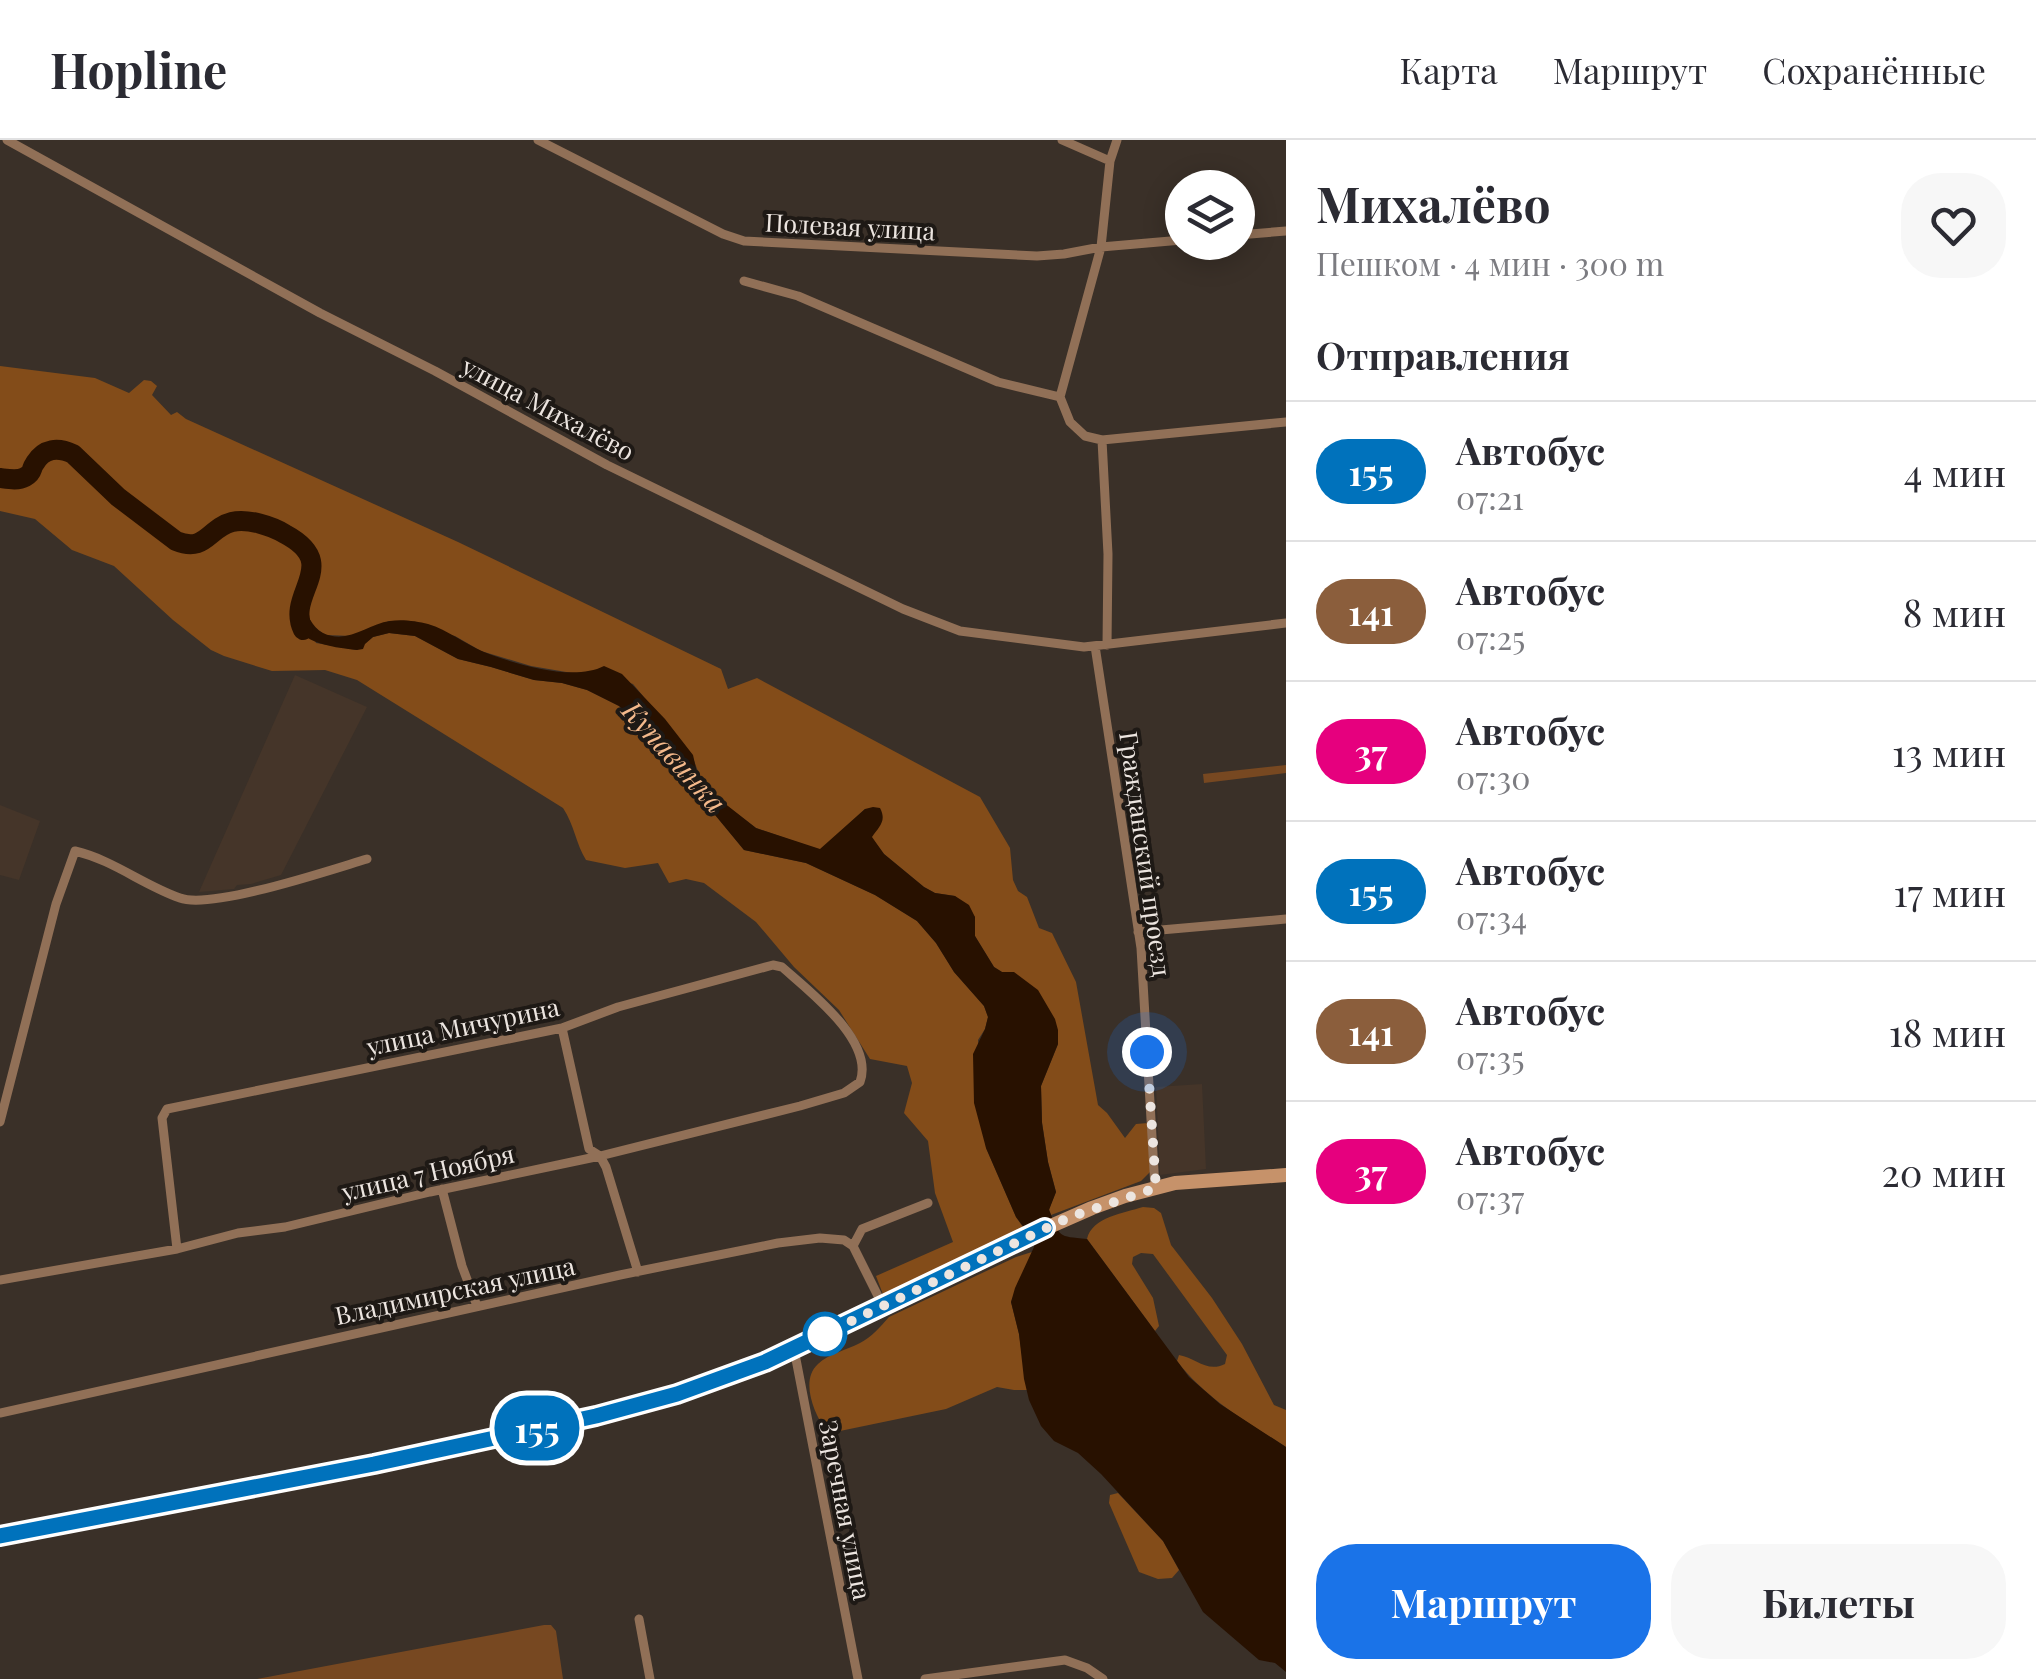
<!DOCTYPE html>
<html lang="ru">
<meta charset="utf-8">
<style>
body{margin:0;font-family:"Playfair Display",serif;background:#f7f7f7;color:#2b2b33;height:100vh;display:flex;flex-direction:column;font-size:38px;white-space:nowrap}
*{box-sizing:border-box;margin:0}
p{font-size:32px;color:#7c7c81}
.icon{flex:none;width:55px;height:55px;fill:none;stroke:currentColor;stroke-width:2;stroke-linecap:round;stroke-linejoin:round}
.map{position:relative;flex:1;overflow:hidden}
.panel{display:flex;flex-direction:column;background:#fff;width:750px}
.panel>*{flex:none}
.badge{padding:0 20px;border-radius:32px;font-size:35px;line-height:65px}
.fabs{position:absolute;left:1165px;top:30px;display:grid;gap:20px}
.fabs a{display:grid;place-items:center;width:90px;height:90px;border-radius:50%;background:#fff;box-shadow:0 5px 25px #0003;font-size:50px}
.you{position:absolute;width:50px;height:50px;margin:-25px;border:8px solid #fff;border-radius:50%;background:#1a73e8;box-shadow:0 0 0 15px #1a73e833}
.map>.badge{position:absolute;translate:-50% -50%;box-shadow:0 0 0 5px #fff}
h2{padding:0 30px;font-size:38px;line-height:90px}
.round{display:grid;place-items:center;flex:none;width:105px;height:105px;border-radius:40px;background:#f7f7f7}
.head{display:flex;align-items:center;justify-content:space-between;height:170px;padding:0 30px}
h1{font-size:48px;font-weight:700;line-height:75px}
.primary-button{display:flex;gap:20px;margin-top:auto;padding:20px 30px}
.primary-button a{flex:1;height:115px;border-radius:40px;background:#1a73e8;color:#fff;font-size:40px;font-weight:700;line-height:115px;text-align:center}
.primary-button a+a{background:#f7f7f7;color:#2b2b33}
ul{padding:0;list-style:none}
li{display:flex;align-items:center;gap:30px;height:140px;padding:0 30px;border-top:2px solid #e1e1e2}
li div{flex:1}
li b{display:block;font-size:38px}
li em{font-style:normal}
li .badge{min-width:110px;font-weight:700;text-align:center}
header{display:flex;align-items:center;gap:60px;box-sizing:border-box;height:140px;padding:0 50px;background:#fff;border-bottom:2px solid #e1e1e2}
header strong{font-size:48px}
nav{display:flex;gap:55px;margin-inline-start:auto;font-size:35px}
main{display:flex;flex:1;min-height:0}
.map>svg:first-child{display:block}
.built{fill:#453529}
.green{fill:#774821}
.forest{fill:#834c19}
.water{fill:#281100}
.lines{fill:none;stroke-linecap:round;stroke-linejoin:round}
.river{stroke:#281100;stroke-width:20}
.minor{stroke:#917057;stroke-width:9}
.secondary{stroke:#c6926a;stroke-width:14}
.line-casing{stroke:#fff;stroke-width:22}
.line{stroke:#0072bc;stroke-width:15}
.walk{stroke:#ece5e0;stroke-width:10;stroke-dasharray:0 18}
.stop-dot{fill:#fff;stroke:#0072bc;stroke-width:5}
.labels{text-anchor:middle;stroke-width:8;stroke-linejoin:round;paint-order:stroke}
.street-label{font-size:25px;fill:#ece5e0;stroke:#1e1915}
.water-label{font-size:28px;font-style:italic;fill:#f4b98b;stroke:#1e1915}
</style>
<header>
<strong>Hopline</strong>
<nav><a>Карта</a><a>Маршрут</a><a>Сохранённые</a></nav>
</header>
<main>
<div class="map">
<svg width="1286" height="1539" viewBox="0 0 1286 1539">
<rect width="100%" height="100%" fill="#3a3028"/>
<!-- built -->
<path class="built" d="M295,535l72,32 -86,168 -30,9 -14,1 -3,4 -35,3z
M0,665l40,16 -21,59 -19,-5z
M1202,944l4,85 -46,6 -4,-88z"/>
<!-- green -->
<path class="green" d="M1286,625v8l-82,10 -1,-9z
M544,1485h7l5,6 7,48h-306z"/>
<!-- forest -->
<path class="forest" d="M0,226l95,12 34,15 15,-13 7,1 6,5 -5,9 19,20 6,-3 9,7 272,123 263,127 7,20 29,-11 223,119 30,51 3,32 5,11 9,6 12,31 13,5 24,49 22,123 9,8 18,25 11,-14 12,-1 3,48 -10,10 -90,34 -2,-6 7,-17 -8,-30 -6,-40 -1,-36 17,-42 -56,-72 -8,-5 -19,-31v-19l-20,-21 -20,-3 -11,-6 -40,-33 -13,-17 -6,-28 -45,41 -64,-22 -52,-40 -12,-33 -59,-71 -39,-13 -16,3 -47,-8 -50,-15 -26,-15 -66,-15 -35,15 -29,-1 -13,-10 -8,-18 -4,-3 16,39 41,7 16,-13 16,-4 26,3 43,23 33,8 43,13 28,3 25,7 32,16 26,24 99,120 62,13 69,32 42,26 19,22 18,29 30,34 4,11 -3,12 -7,11 8,108 30,69 7,10 -139,70 -8,-21 77,-34 -18,-49 -7,-52 -24,-28 8,-30 -5,-17 -37,-7 -31,-49 -45,-43 -38,-45 -52,-39 -18,-4 -17,4 -11,-20 -33,5 -39,-8c-10,-16 -12,-36 -23,-52l-206,-128 -32,-10 -53,1 -48,-15 -13,-6 -38,-30 -59,-54 -42,-16 -37,-31 -35,-8z
M1143,1067l11,1 7,5 10,32 41,53 30,46 32,61 12,5v37c-39,-25 -80,-48 -109,-86l2,-6c17,3 28,18 46,9l2,-9 -74,-101 -12,-1 -8,4 -1,7 21,34 6,28 -4,5 -68,-92c5,-22 37,-26 56,-32z
M1032,1112l-21,50 8,32 8,56h-13l-17,-3 -51,22 -106,22 -15,-2c-11,-16 -25,-49 -7,-65 10,-10 29,-14 42,-21 12,-6 20,-16 29,-26l127,-60z
M1118,1353l45,48 16,29 -7,8 -14,1 -19,-7 -30,-69 1,-8z"/>
<!-- water -->
<path class="water" d="M300,464c9,10 11,23 23,29 25,12 44,-9 67,-12 11,-2 27,0 38,3 20,6 37,20 56,28 31,12 89,30 120,14l18,8 43,45 28,36 4,18 8,15 51,40 64,21 45,-40 8,-2 7,1c7,13 -1,19 -8,29l12,17 40,33 11,6 20,3 14,9 6,12v19l19,31 8,5h12l24,18 17,29 3,11v14l-17,42 1,37 6,39 8,30 -7,18c12,28 8,26 38,29l102,138 31,27 66,43v225l-11,-9 -16,-3 -56,-48 -40,-71 -62,-67 -23,-21 -24,-12 -13,-15 -12,-26 -5,-21 -5,-45 -8,-32 4,-14 19,-41v-6l-18,-24 -30,-69 -12,-45 -1,-49 12,-25 3,-12 -4,-11 -30,-34 -18,-29 -19,-22 -42,-26 -69,-32 -62,-13 -99,-120 -26,-24 -32,-16 -25,-7 -28,-3 -43,-13 -33,-8 -43,-23 -26,-3 -16,4 -8,7 -2,5 -6,1c-26,-3 -64,-7 -67,-39l5,-6z"/>
<g class="lines">
<!-- river -->
<path class="river" d="M0,338c8,1 18,3 25,-1 9,-5 5,-7 10,-14 9,-15 23,-16 38,-9l45,43 58,44c30,12 32,-13 56,-19 15,-4 40,4 53,12 58,31 0,59 18,96"/>
<!-- minor -->
<path class="minor" d="M7,0l313,173 115,58 172,94 296,144 57,22 124,16 202,-24
M538,0l185,94 21,7 293,15 27,-2 37,-7 81,-7
M1062,0l48,21
M1238,95l48,-4
M744,141l54,15 200,86 62,15
M1102,300l184,-18
M1107,505l1,-91 -6,-114 -17,-4 -15,-14 -10,-25 41,-150 9,-86 7,-21
M1095,506l46,302 14,240
M1138,792l148,-13
M562,888l27,121 11,7 6,11 32,105
M0,982l56,-218 19,-53c38,9 68,34 105,47 31,12 150,-28 187,-39
M442,1049l20,77 15,40
M853,1106l9,-17 66,-26
M0,1140l177,-31 61,-16 47,-6 145,-35 170,-36 200,-50 44,-13 16,-11c15,-41 -51,-91 -78,-115l-9,-2 -155,42 -56,21 -395,81 -5,9 15,131
M794,1209l64,330
M0,1273l620,-138 158,-32 42,-5 24,2 9,6 30,60
M639,1479l11,60
M925,1539l140,-19 22,8 16,11"/>
<!-- secondary -->
<path class="secondary" d="M0,1396l374,-73 222,-47 81,-22 88,-32 254,-122 73,-32 33,-12 50,-13 111,-8"/>
</g>
<g class="lines">
<defs>
<path id="line" d="M0,1396l374,-72 222,-48 81,-22 88,-32 280,-134"/>
</defs>
<!-- line casing -->
<use href="#line" class="line-casing"/>
<!-- line -->
<use href="#line" class="line"/>
<!-- walk -->
<path class="walk" d="M825,1194l-3,1 248,-118 86,-29 -9,-136"/>
</g>
<!-- markers -->
<circle class="stop-dot" cx="825" cy="1194" r="20"/>
<g class="labels">
<!-- street labels -->
<g class="street-label">
<text transform="translate(850 87) rotate(3)" y="9">Полевая улица</text>
<text transform="translate(548 269) rotate(28)" y="9">улица Михалёво</text>
<text transform="translate(1145 714) rotate(82)" y="9">Гражданский проезд</text>
<text transform="translate(463 887) rotate(-12)" y="9">улица Мичурина</text>
<text transform="translate(428 1033) rotate(-13)" y="9">улица 7 Ноября</text>
<text transform="translate(455 1151) rotate(-12)" y="9">Владимирская улица</text>
<text transform="translate(845 1370) rotate(79)" y="9">Заречная улица</text>
</g>
<!-- water labels -->
<g class="water-label">
<text transform="translate(674 617) rotate(48)" y="10">Купавинка</text>
</g>
</g>
</svg>
<div class="fabs">
<a><svg class="icon" aria-label="layers" viewBox="0 0 24 24"><path d="M12 4l9 5-9 5-9-5zM3 14l9 5 9-5"/></svg></a>
</div>
<div class="you" style="left:1147px;top:912px"></div>
<b class="badge" style="left:537px;top:1288px;background:#0072bc;color:#fff">155</b>
</div>
<section class="panel">
<div class="head"><div><h1>Михалёво</h1><p>Пешком · 4 мин · 300 m</p></div><a class="round"><svg class="icon" aria-label="heart" viewBox="0 0 24 24"><path d="M12 20l-8-8c-3-5 5-10 8-4 3-6 11-1 8 4z"/></svg></a></div>
<h2>Отправления</h2>
<ul>
<li><span class="badge" style="background:#0072bc;color:#fff">155</span><div><b>Автобус</b><p>07:21</p></div><em>4 мин</em></li>
<li><span class="badge" style="background:#8b5e3c;color:#fff">141</span><div><b>Автобус</b><p>07:25</p></div><em>8 мин</em></li>
<li><span class="badge" style="background:#e6007e;color:#fff">37</span><div><b>Автобус</b><p>07:30</p></div><em>13 мин</em></li>
<li><span class="badge" style="background:#0072bc;color:#fff">155</span><div><b>Автобус</b><p>07:34</p></div><em>17 мин</em></li>
<li><span class="badge" style="background:#8b5e3c;color:#fff">141</span><div><b>Автобус</b><p>07:35</p></div><em>18 мин</em></li>
<li><span class="badge" style="background:#e6007e;color:#fff">37</span><div><b>Автобус</b><p>07:37</p></div><em>20 мин</em></li>
</ul>
<div class="primary-button"><a>Маршрут</a><a>Билеты</a></div>
</section>
</main>
